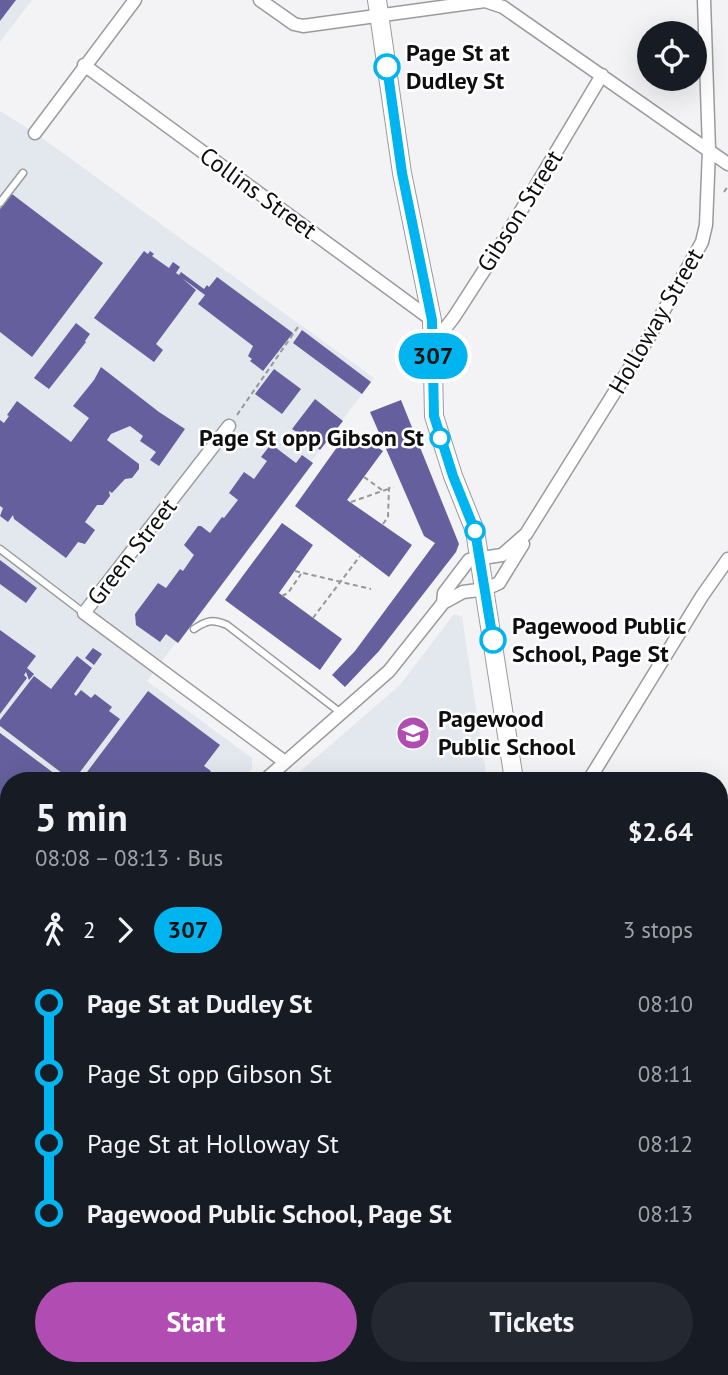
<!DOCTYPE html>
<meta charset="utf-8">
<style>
body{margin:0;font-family:"PT Sans",sans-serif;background:#242831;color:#f1f3f6;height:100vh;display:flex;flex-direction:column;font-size:26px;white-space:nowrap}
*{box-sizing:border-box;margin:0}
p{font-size:23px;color:#9ea1a6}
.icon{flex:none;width:38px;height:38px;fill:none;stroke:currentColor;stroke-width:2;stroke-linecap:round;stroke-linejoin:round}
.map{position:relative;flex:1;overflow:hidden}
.sheet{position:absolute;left:0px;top:772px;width:728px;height:604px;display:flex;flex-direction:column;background:#171b24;border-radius:28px 28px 0 0;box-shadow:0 7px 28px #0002}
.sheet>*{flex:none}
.badge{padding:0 14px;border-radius:23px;font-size:24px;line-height:46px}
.fabs{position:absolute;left:637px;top:21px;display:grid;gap:14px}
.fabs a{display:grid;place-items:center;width:70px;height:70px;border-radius:50%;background:#171b24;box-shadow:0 7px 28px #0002;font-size:35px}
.map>.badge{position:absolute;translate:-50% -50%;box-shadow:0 0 0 4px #fff}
.legs{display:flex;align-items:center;gap:10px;height:77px;padding:0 35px;font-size:23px}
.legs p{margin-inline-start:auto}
.head{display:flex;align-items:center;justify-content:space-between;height:119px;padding:0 35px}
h1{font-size:38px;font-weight:700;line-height:52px}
.button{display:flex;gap:14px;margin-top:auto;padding:14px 35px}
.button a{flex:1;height:80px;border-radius:42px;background:#b14db2;color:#fff;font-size:28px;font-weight:700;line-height:80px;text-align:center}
.button a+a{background:#242831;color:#f1f3f6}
ul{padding:0 35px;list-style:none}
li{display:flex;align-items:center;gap:24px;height:70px;font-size:26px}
li i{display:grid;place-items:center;width:10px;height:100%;margin:0 9px;background:currentColor}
li i::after{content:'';width:18px;height:18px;margin:-9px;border:5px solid;border-radius:50%;background:#171b24}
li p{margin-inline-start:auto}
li:first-child i{background:linear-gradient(#0000 50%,currentColor 0)}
li:last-child i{background:linear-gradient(currentColor 50%,#0000 0)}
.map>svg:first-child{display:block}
.built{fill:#e3e7ee}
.green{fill:#bbe5c9}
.building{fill:#65609d}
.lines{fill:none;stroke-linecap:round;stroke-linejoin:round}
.lane-casing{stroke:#9a9b9c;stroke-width:9}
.street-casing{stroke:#9a9b9c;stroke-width:15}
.secondary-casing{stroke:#9a9b9c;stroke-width:20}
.primary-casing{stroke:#9a9b9c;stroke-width:22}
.path{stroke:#979799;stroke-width:2;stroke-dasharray:5 3.5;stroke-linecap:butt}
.lane{stroke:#fff;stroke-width:6}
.street{stroke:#fff;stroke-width:12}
.secondary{stroke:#fff;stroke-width:18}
.primary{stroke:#fff;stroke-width:19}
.line-1-casing{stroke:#fff;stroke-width:16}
.line-1{stroke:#00b5ef;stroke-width:10}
.stop-1-dot{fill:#fff;stroke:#00b5ef;stroke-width:3.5}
.labels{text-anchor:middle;stroke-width:5;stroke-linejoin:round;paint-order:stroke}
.stop-label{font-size:24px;font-weight:bold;fill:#0e0e0f;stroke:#fff;text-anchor:start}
.street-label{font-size:24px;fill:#0e0e0f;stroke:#fff}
.poi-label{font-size:24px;font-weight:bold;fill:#0e0e0f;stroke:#fff;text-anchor:start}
</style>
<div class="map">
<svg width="728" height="1375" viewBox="0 0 728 1375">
<rect width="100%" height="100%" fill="#f3f3f5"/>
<!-- built -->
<path class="built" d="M0,0h32l-32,42z
M0,111l35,22 339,245 -227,303 105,77v11l-10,11h-233v433l-9,5z
M454,614l8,3 25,163h-197l110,-95z"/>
<!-- green -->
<path class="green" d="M9,1272v95h184l-14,8h-179v-98z
M200,1367h47l8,8h-34z"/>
<!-- building -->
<path class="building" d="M0,0h16l-16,21z
M12,194l91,69 -71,94 -32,-25v-123z
M144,251l4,3 2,-3 4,3 -2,2 17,12 4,-6 7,5 -4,6 3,2 2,-3 23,17 3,-4 2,2 8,-10 76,56 -30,38 -13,-10 2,-2 -4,-3 5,-10 -55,-42 7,-9 -23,-17 14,12 -40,54 7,6 -9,12 -60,-44z
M76,323l14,11 -5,7 1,1 -37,47 -15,-11z
M302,330l69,52 -9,12 -69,-51z
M101,367l58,45 26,17 -26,37 -9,-6 6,-8 -16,-11 3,-5 -13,-10 -19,8 -4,6 32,24v5l-7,9 -7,1 -13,14 -3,-2 1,5 -7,9h-6l-12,17 10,8 -10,14 -7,-2 -12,16 -52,-39 -1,-4 -5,7 -8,-6 3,-8 -3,-2v-86l4,3 5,-7 -2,-1 10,-14 54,41 18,-24 -16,-12 21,-26z
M274,369l27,20 -19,25 -27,-20z
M315,399l28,22 -23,29 -7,-6 4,-5 -12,-9 -4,5 -9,-6z
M401,400l58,144 -3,8 -77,99 -34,36 -13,-12 23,-24 80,-108 -11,-7 -54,-124z
M350,429l33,22 -36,49 65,45 -23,32 -94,-71z
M271,444l25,19 6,-8 11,8 -135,180 -12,-9 -6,8 -24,-17 -1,-11 23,-31 8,5 14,-19 3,2 11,-16 -10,-10 14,-19h3l9,7 12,-16 2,1 14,-18 -9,-7 15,-21 10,7 13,-18 -6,-4z
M282,523l31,22 -34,48 63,46 -22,31 -95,-70z
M0,560l37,28 -11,15 -26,-19z
M0,630l36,26 -9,12 7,6 -5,6 -3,-8 -2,3 3,3 -27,36z
M93,648l9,6 -8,11 -9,-7z
M77,656l15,12 -18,26 2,2 5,-6 10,8 4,-4 17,13 -3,4 11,8 -46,61h-3l-71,-54v-6l34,-44 17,13z
M148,691l72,54 -16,21 7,5 -7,9h-123z
M0,733l63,47h-54v90l-9,-6z
M0,1013l9,11v81l-9,6z
M7,1126h2v52l-9,-15v-33z"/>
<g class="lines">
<defs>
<path id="lane" d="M0,203l23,-30
M0,549l84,64
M194,629c13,-9 19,-10 33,-4l114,88"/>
<path id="street" d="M260,0l34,24 9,2 182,-25 18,6 225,157
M84,65l348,255
M35,133l100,-133
M433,344l21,-27 49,-76 99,-166
M229,426l-145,187 201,149
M443,603l20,-11 23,-3 13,-6 24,-39
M265,780l124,-109 54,-68 1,-10 25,-33 33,-5 24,-21 123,-197 53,-95 4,-17 3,-75 -5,-150
M589,780l113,-184 26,-37
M719,873l9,-2
M0,947l9,8
M719,1229l9,-1
M359,1367l2,8"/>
<path id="secondary" d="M377,0l25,173 30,147 2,96 19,60 22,55 39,249
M636,1367l3,8"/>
<path id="primary" d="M719,1043l9,-1
M719,1063l9,-2
M0,1232l9,-5
M0,1257l9,-5"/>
</defs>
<!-- lane casing -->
<use href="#lane" class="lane-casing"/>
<!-- street casing -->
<use href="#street" class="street-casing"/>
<!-- secondary casing -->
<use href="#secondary" class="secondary-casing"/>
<!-- primary casing -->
<use href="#primary" class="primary-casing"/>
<!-- path -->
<path class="path" d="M724,192l4,-6
M237,415l61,-88
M364,477l18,13
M351,502l37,-13
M383,524l5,-7 1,-29 5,-1
M295,571l76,18
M282,596l6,-3 13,-19
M313,618l47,-62
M84,1371l4,4"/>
<!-- lane -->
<use href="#lane" class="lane"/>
<!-- street -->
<use href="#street" class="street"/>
<!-- secondary -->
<use href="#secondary" class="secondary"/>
<!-- primary -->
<use href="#primary" class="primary"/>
</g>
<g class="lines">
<defs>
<path id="line-1" d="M387,67l15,106 30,147 2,96 19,60 22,55 18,109"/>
</defs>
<!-- line-1 casing -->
<use href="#line-1" class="line-1-casing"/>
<!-- line-1 -->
<use href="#line-1" class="line-1"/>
</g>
<!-- icons -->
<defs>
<symbol id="school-disc" viewBox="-11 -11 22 22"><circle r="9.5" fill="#b14db2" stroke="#fff"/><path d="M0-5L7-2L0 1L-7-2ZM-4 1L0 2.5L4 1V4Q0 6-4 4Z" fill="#fff"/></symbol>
</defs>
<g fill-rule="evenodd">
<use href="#school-disc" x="394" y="714" width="38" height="38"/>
</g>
<!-- markers -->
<g class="stop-1-dot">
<circle cx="387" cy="67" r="12"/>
<circle cx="440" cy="438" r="9"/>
<circle cx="475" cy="531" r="9"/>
<circle cx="493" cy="640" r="12"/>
</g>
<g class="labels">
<!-- stop labels -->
<g class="stop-label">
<text x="406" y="61">Page St at<tspan x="406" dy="28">Dudley St</tspan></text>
<text x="424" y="446" text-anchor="end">Page St opp Gibson St</text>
<text x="512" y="634">Pagewood Public<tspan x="512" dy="28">School, Page St</tspan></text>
</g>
<!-- street labels -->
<g class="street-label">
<text transform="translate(258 193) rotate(36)" y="8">Collins Street</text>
<text transform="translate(520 211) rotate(-58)" y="8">Gibson Street</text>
<text transform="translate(656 321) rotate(-60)" y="8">Holloway Street</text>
<text transform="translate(132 552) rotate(-52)" y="8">Green Street</text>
</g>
<!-- poi labels -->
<g class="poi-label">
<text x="438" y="727">Pagewood<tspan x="438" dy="28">Public School</tspan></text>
</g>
</g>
</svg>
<div class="fabs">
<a><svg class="icon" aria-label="locate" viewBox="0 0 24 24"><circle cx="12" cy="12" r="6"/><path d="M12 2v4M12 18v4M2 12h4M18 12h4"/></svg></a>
</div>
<b class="badge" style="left:433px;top:356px;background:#00b5ef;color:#111">307</b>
<section class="sheet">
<div class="head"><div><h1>5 min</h1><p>08:08 – 08:13 · Bus</p></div><b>$2.64</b></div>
<div class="legs"><svg class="icon" aria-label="walk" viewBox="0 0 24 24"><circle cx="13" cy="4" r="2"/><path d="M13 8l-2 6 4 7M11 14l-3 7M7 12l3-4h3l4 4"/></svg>2<svg class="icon" aria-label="forward" viewBox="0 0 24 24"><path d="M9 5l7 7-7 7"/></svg><b class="badge" style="background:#00b5ef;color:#111">307</b><p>3 stops</p></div>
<ul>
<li><i style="color:#00b5ef"></i><b>Page St at Dudley St</b><p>08:10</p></li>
<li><i style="color:#00b5ef"></i><span>Page St opp Gibson St</span><p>08:11</p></li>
<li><i style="color:#00b5ef"></i><span>Page St at Holloway St</span><p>08:12</p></li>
<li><i style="color:#00b5ef"></i><b>Pagewood Public School, Page St</b><p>08:13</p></li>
</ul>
<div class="button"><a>Start</a><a>Tickets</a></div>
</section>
</div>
